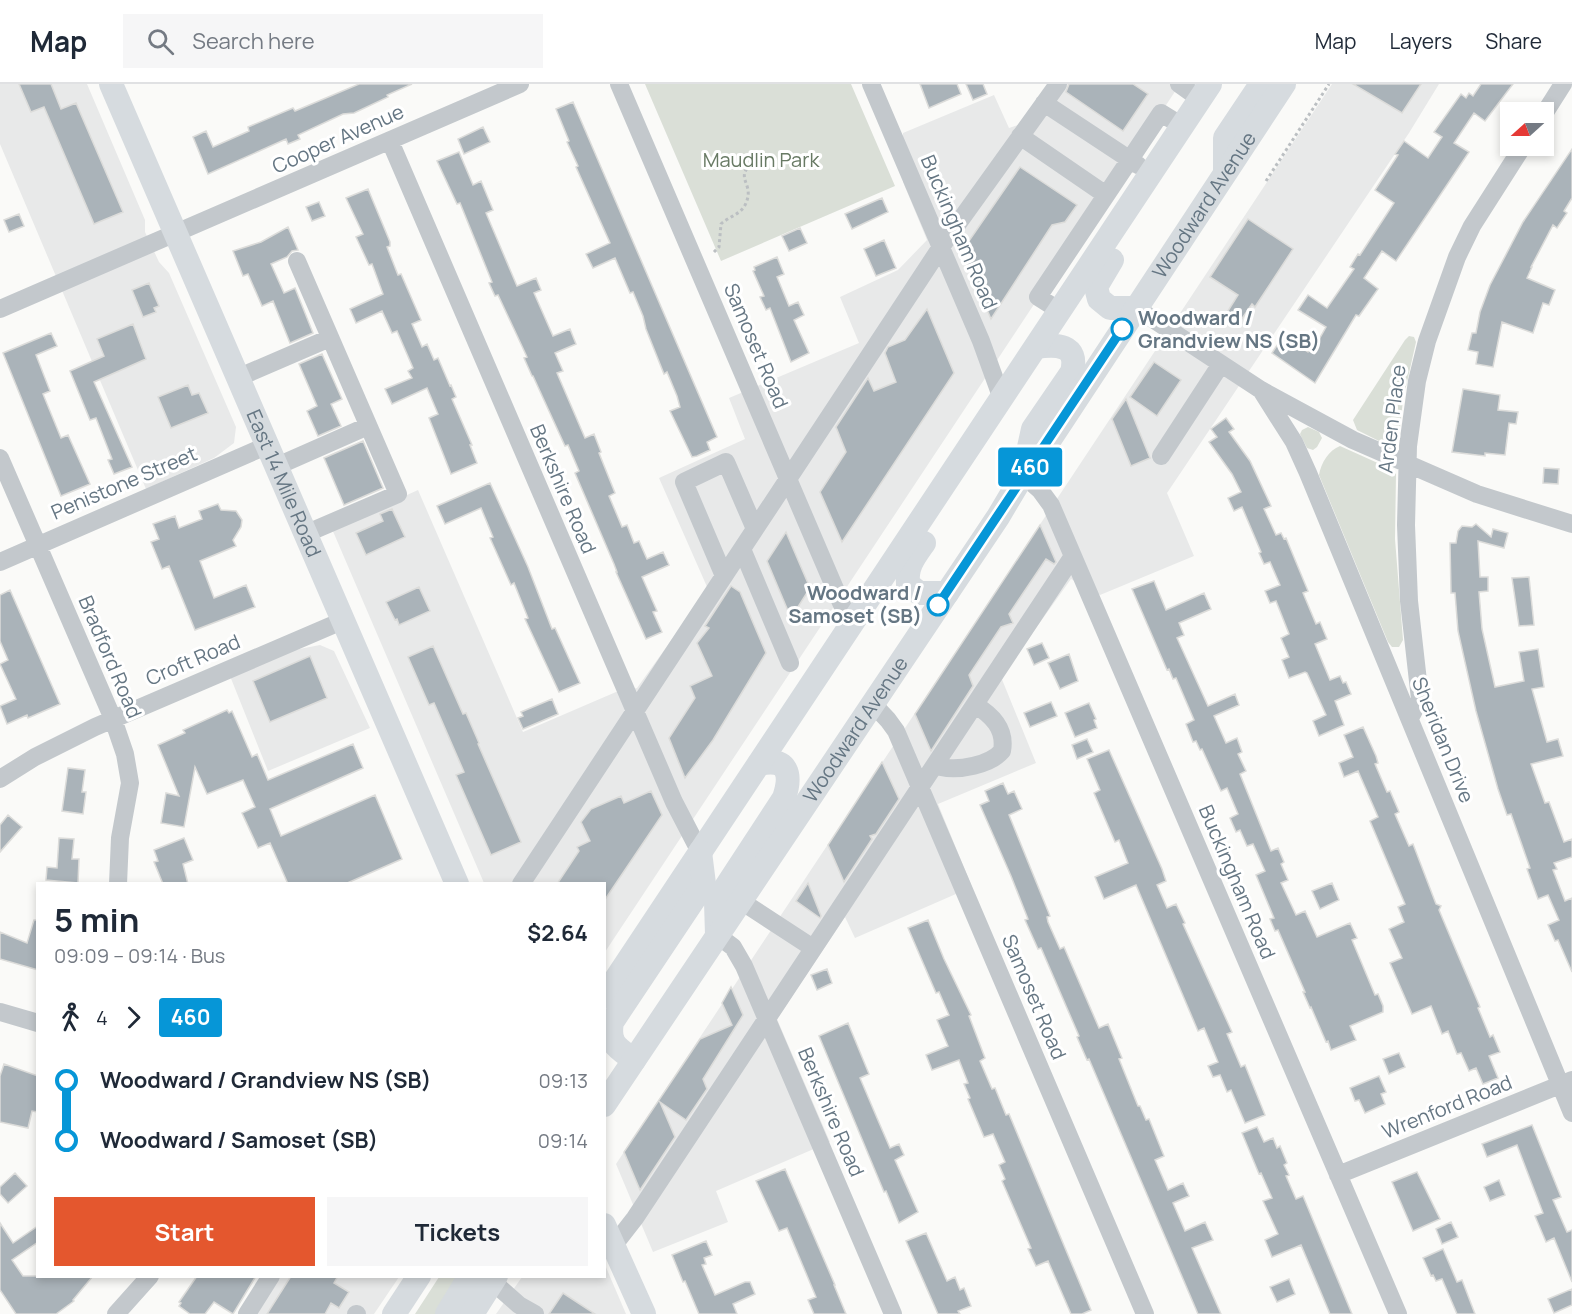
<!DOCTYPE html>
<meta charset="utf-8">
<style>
body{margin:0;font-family:Manrope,sans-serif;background:#f6f6f7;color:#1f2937;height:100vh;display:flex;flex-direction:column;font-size:22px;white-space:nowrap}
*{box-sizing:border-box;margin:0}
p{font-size:20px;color:#747a83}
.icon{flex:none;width:33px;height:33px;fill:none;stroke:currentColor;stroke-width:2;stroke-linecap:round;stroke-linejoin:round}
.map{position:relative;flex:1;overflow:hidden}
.panel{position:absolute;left:36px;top:798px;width:570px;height:396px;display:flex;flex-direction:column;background:#fff;border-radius:0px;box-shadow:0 3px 9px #0003}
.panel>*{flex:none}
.badge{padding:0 12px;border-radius:4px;font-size:21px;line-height:39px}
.needle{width:39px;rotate:249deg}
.controls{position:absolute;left:1500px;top:18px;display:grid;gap:12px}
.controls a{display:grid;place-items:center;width:54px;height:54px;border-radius:0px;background:#fff;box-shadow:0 3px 9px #0003;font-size:30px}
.map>.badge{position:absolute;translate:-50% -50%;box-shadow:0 0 0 3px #fff}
.legs{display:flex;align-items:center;gap:9px;height:66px;padding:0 18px;font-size:20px}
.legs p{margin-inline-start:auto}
.overview{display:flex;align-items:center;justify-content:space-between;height:102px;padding:0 18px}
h1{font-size:33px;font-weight:700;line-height:45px}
.button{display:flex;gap:12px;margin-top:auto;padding:12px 18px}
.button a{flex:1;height:69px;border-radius:0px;background:#e4572e;color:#fff;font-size:24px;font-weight:700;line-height:69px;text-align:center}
.button a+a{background:#f6f6f7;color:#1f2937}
ul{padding:0 18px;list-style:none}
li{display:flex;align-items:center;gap:21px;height:60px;font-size:22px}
li i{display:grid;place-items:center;width:9px;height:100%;margin:0 8px;background:currentColor}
li i::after{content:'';width:15px;height:15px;margin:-8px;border:4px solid;border-radius:50%;background:#fff}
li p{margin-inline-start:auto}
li:first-child i{background:linear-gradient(#0000 50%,currentColor 0)}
li:last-child i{background:linear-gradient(currentColor 50%,#0000 0)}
header{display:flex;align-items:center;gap:36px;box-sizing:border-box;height:84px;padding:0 30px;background:#fff;border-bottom:2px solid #e0e1e3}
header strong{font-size:28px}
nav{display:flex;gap:33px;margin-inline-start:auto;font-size:21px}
.search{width:420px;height:54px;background:#f6f6f7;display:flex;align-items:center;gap:15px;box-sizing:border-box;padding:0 21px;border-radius:0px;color:#747a83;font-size:22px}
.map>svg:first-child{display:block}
.built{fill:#e8e9e9}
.green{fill:#dadfd7}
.building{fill:#aab3b9;stroke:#dcdcda;stroke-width:1.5}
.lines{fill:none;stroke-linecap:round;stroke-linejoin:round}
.path{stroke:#bbbfc2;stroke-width:3;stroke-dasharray:3 3;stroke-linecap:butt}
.minor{stroke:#c3c8cc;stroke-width:18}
.major{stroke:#d6dbdf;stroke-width:24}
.line-1-casing{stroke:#fff;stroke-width:14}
.line-1{stroke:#0696d7;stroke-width:9}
.stop-1-dot{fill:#fff;stroke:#0696d7;stroke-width:3}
.labels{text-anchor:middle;stroke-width:6;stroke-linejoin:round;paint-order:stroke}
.street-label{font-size:20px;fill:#657683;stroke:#fff}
.park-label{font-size:20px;fill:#687a64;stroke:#fff}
.stop-label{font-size:20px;font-weight:bold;fill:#657683;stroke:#fff;text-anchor:start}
</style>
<header>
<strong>Map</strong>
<div class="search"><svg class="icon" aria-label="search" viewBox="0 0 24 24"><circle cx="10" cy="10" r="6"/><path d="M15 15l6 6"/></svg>Search here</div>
<nav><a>Map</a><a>Layers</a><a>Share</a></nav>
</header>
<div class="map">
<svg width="1572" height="1230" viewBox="0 0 1572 1230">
<rect width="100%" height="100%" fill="#fafaf8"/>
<!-- built -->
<path class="built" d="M0,0h87l58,136v12l14,30 10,11 67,154 -2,16 -20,15 -68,31 -146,-345z
M1048,0h132l-575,868 -1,-68 -120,-1 -152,-354 86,-39 105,242 93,-40 21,-4 71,-99 -49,-111 86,-39 -16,-41 130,-55 -19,-46 58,-27 29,-30 -24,-58v-49l91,-38 15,33 9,-3z
M1332,0h107l-30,49 -242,360 27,63 -94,39 -29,-16 -70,98 35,86 -98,41 34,83 -117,51 -10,-21 -68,102 53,123 -114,49 12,31 -75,30 -37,-88z
M320,561l14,6 36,77 -102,43 -38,-95 54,-24z
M605,1181l21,49h-130l26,-37 82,-1z
M278,1193h121l-25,37h-122z"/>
<!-- green -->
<path class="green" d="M645,0h206l44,102 -174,75z
M1409,252l5,1 2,5 -13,58 -4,36 -3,6 -11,2 -28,-14 -4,-10 52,-80z
M1308,343l11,5 3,6 -5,9 -4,3 -6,-2 -7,-14 2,-4z
M1340,362l51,23 5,5 -1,65 8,101 -4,7h-7l-4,-5 -69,-167c2,-12 10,-25 21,-29z
M439,1193h22l-25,37h-21z"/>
<!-- building -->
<path class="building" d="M19,0h32l10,25 15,-6 47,109 -29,12 -50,-117 -13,5z
M359,0h53l-25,11 1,2 -34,16 -11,1 -45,21 2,4 -12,5 -2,-5 -78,35 -15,-37 13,-6 7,16 36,-16 -1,-4 45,-19 2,3z
M920,0h37l4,10 -32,14z
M966,0h17l4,10 -14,6z
M1069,0h64l15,10 -25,37 -57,-39z
M1353,0h68l-19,29z
M1481,0h32l-28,37 -11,-8 -20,30 15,9 -73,109 -14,-10 -18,27 14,11 -19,27 -3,-1 -41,68 -43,-30 11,-17 25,16 2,-4 3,2 13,-23 -28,-17 10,-15 19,13 27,-39 -4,-2 8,-13 2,1 34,-52 -19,-13 23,-35 -3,-1 9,-13 24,17 14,-21 -8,-5 27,-38 5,4 3,-5 4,3z
M573,18l144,335 -10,5 3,8 -13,6 -5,1 -22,-46 10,-4 -3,-11 -10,-24 -3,2 -18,-45 -3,-13 -10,-24 -3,1 -15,-35 -22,10 -7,-14 24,-11 -34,-76 2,-1 -11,-24 2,-1 -13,-32z
M483,43l7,15 -26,12 -6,-15z
M1572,65v49l-8,13 3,2 -10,15 -4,-3 -22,42h1l-5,11 28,12 -6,15 -6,-2 -10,30 -31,-11 -9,45 -17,-3 2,-12 -10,-2 4,-17h4l4,-21 10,-27 33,-63z
M459,68l14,33 8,-4 12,29 -7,3 31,73 19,-8 5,12 -7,3 19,43 17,-7 6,15 -21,9 8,18 -6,2 28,65 9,-4 7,18 -2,1 16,40 -6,3 13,31 5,-2 7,18 5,-2 8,18 16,-7 6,13 -27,12 15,34 -4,1 9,20 -16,7 -30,-67h1l-3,-8 -39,-91 4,-2 -11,-26 -3,1 -32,-70h-1l-8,-18 3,-1 -13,-28 -16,-34 -3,1 -6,-13 3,-1 -32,-79 -3,1 -20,-43z
M1020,83l57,38 -12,17 -13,3 -61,94 -29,-68z
M368,105l22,53v4l-3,1 11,28 3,-1 20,46 -9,4 10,23 5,-3 7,16 4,-2 12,28 1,-1 5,12 -4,2 20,46h-2l7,18 -26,11 -22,-56 9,-4 -11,-26 -35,16 -7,-15 27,-11 -4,-7 5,-3 -16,-37 -5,2 -10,-22 -26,12 -6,-14 33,-15 -11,-30 -3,1 -13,-28 7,-3 -17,-36z
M882,114l6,14 -36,17 -7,-15z
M319,118l6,14 -13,5 -6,-14z
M19,130l5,12 -15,6 -5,-12z
M1248,135l45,30 -38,58 -3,-3 -13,19 -13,-9 12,-19 -28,-18z
M288,143l10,23 -6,1 -5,6 -16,7 13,29 11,-5 18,45 -23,10 -17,-42 -11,5 -14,-32 -5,2 -10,-25 28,-9z
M800,144l7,15 -18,8 -7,-15z
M884,156l12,28 -20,8 -12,-27z
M777,173l7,17 -7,3 12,29 9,-4 6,13 -10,5 15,33 -18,9 -21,-54 -4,2 -6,-13 4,-1 -11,-25 2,-1 -1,-3z
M149,199l10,23 -5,2 2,4 -13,5 -11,-27z
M927,225l27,64 -112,169 -22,-50 26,-40 -10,-25 32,-49 6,13 22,-9 -11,-29 3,-6 17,-7z
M133,240l13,35 -52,23 38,85 -18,7 -6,-14 4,-1 -16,-41 -6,2 -20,-49 34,-15 -7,-17z
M51,249l6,13 -21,9 14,36 -7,3 18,44 7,-3 22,49 -29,12 -58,-143z
M322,270l20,45 -11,5 10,22 -23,10 -11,-25 10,-5 -18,-42z
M1154,278l27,18 -24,36 -27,-19z
M188,301l4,10 7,-2 9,20 -37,15 -13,-31z
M1463,305l37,6 -2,15 20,2 -2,12 -7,-1 -4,32 -20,-2v3l-33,-4z
M1126,315l24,59 -19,8 -19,-47z
M1226,334l8,11 -5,3 21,29 21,45 -7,3 12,26 5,-2 3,6 2,-1 22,53 -5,2 13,31 4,-2 7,17 -12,5 15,36 10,-4 3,7 3,-1 5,12 -16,7 9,24 -25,11 -6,-15 13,-6 -19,-42 -2,-1 -16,6 -7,-18 7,-3 -8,-19 8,-4 -13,-33 -6,2 -5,-12 15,-6 -10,-23 -6,2 -5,-11 2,-1 -19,-45 -8,4 -6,-13 13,-6 -9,-18 -23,-32 8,-5 -6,-8z
M363,357l20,47 -39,17 -20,-47z
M1544,384l15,1 -1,15 -15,-1z
M490,399l38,84 24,62 3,-1 25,55 -21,9 -34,-73 3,-1 -14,-35 -3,2 -21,-47 3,-1 -12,-29 -36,16 -8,-18z
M218,420l3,6 15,1 6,9 -1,7 -8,13 3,6 -36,15 14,37 32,-13 9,22 -60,23 -26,-64 -7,3 -11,-27 8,-3 -6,-15 22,-8 4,12 23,-9 -3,-8z
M392,425l13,28 -39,18 -10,-22 27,-12 -3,-7z
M1476,440l15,13 2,-8 15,4 -4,15 -26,-7 2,36h8v14l-9,1 3,37 13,58 29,-6 -5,-29 19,-3 6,38 -12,2 15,53 11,-3 5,17 -32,8 14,39 4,-1 15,40 8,-3v18l-18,6 3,6 -4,1 12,31 7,-3v74l-14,-32 -3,1 -7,-16 11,-5 -11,-25 -10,4 -11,-30 3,-1 -19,-54 -4,1 -9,-26 -22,-78 -18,-80 -3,-38h-4l-1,-50h6l2,-12 4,-5 10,1z
M1040,441l16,37 -2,2 -8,-5 -37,55 4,9 -12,4 -32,48 4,11 -42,65 -16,-37z
M786,448l24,56 -19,30 -24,-57z
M1529,493l5,48 -15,1 -7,-48z
M1154,497l12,29 38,-17 7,16 -32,14 5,12 -7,3 31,68 27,-12 4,11 -25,11 12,27 11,-5 5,14 -4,2 8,17 -6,3 31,77 7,-3 6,14 -3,2 7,16 -7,3 15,32 9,-4 12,26 33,-14 7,15 -5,2 23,55 3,-1 5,12v6l-33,14 6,14 -25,10 -3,-9 -2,1 -15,-35 -1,1 -7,-16h2l-27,-62 -3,1 -5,-12 4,-1 -18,-43 9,-4 -12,-27 -6,2 -7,-16 -4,2 -6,-14 8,-4 -11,-26 -6,3 -19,-42 -2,1 -4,-9 -3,1 -7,-18 8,-4 -18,-42 -3,1 -4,-10 -2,1 -35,-81z
M731,502l9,6 26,61 -53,87 -28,38 -16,-40 26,-40 -5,-12 22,-10 -15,-33 12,-15 -4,-2z
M419,503l11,24 -31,14 -2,-6 -2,1 -9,-18z
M10,506l50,114 -32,14 -1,-3 -20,9 -7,-18 16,-7 -16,-35 8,-4 -8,-19v-46z
M1042,559l7,15 -15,7 -7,-16z
M433,562l30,68 3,-1 13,30 -1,1 43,98 -30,13 -35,-80 8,-3 -30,-69 -5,2 -21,-48z
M1069,570l9,27 -18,8 -12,-26z
M310,572l17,42 -57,24 -17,-41z
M552,615l6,15 -35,15 -5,-11 5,-2 -2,-4z
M1051,618l6,14 -27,11 -6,-14z
M1089,619l7,16 -2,1 3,8 -22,9 -10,-24z
M227,626l2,3 3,-2 20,46 5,-3 11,26 85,-36 10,24 -93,41 11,27 94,-41 27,64 -57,25h-57l-18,-41 -12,5 -16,-35 13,-6 -12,-27 -36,14 -12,-27 -11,60 -23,-4 5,-30 13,3 -21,-51 27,-12 -2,-3z
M1363,643l13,29 2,7 -3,1 12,28 3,-1 9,21 -4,2 14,32 4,-2 23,60 5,2 -2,4 41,97 -2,1 12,29 3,-2 7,17 -11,4 9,22 -15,6 -7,-16 -7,3 -8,-18 -4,1 -9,-23 -6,3 -11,-28 -19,8 -22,-51 12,-5 -13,-29 15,-7 -6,-15 7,-3 -35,-83 8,-4 -20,-46 -14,6 -5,-14 14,-6 -9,-22z
M1087,655l6,13 -16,7 -5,-14z
M1109,666l53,119 4,12 -9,4 10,23 9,-4 9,19 -2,1 49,108 -5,2 14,33 4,-2 20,50 -20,8 -14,-33 -4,2 -7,-17 -7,2 -5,-11 10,-4 -14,-34 -6,3 -62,-146 -32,14 -9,-22 33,-14 -9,-23 -4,2 -21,-49 6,-3 -13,-31z
M882,678l17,37 -23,35 -6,2 2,3 -28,43 -16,-37z
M68,684l17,2 -3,22h4l-3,22 -21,-3z
M1003,699l5,11 6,-3 8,18 -13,6 41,101 -3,1 1,5 12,27 4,-2 35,81 9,-4 14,34 -3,1 19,47h2l6,14 3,-1 15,37 -9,4 13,30 15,-7 6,13 -16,7 12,28 20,-9 8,18 -21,8 29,66h-23l-109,-255 -2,1 -10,-23 2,-1 -38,-88 -3,1 -13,-29 3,-1 -17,-43 -31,-71 9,-4 -4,-10z
M651,707l11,24 -58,86v-17h-47l22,-33 -2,-4 13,-6 -9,-19 10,-13 30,-13 3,7z
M8,731l14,12 -22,25v-27z
M59,754l15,1 -2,20h7l-1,24 -32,-3 1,-13 10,1z
M184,754l9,22 -10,4 5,20h-25l-9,-22 4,-1 -4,-11z
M808,799l13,33 -1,2 -24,-17z
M1332,799l7,17 -19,9 -8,-18z
M34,836h4v50l-38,-11v-27l27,11z
M928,836l16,39 27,56 -2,1 16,42 -5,3 12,28 3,-1 11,27 3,-1 82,196 -9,4h-11l-23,-53 -12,5 -8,-17 3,-1 -29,-67 3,-2 -6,-14 6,-3 -12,-28 -9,3 -16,-38 2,-1 -6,-14 4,-1 -9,-23 -27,10 -6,-15 22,-9 -11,-26 12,-5 -10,-23 -3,1 -28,-65z
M827,885l5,14 -15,7 -6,-15z
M731,903l12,28 -40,64 4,10 -21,31 -26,-18 15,35 -35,53 -16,-38 76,-113 32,-14 -10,-22z
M848,939l21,51 -9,4 17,40 13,30 9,-4 5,11 -9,5 23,52 -19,11 -13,-32 -2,1 -65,-156z
M1399,969l6,14 -16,7 -6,-15z
M4,980l34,12v36l-6,-1 -4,17 -28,-6v-46z
M1379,992l7,16 -5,2 4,10 -20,9 -6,-13 -4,1 -5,-13z
M1532,1041l29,72 -8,3 14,32 5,-2v52l-18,-44 -8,4 -11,-26 8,-3 -26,-68 -30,12 -5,-13z
M1257,1043l7,15 9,-4 4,10 3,-2 7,17 -3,2 5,10 -3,1 10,23 7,-3 49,118h-22l-29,-69 -29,12 -7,-17 13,-6 -15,-33 9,-3 -11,-25 -2,1 -17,-41z
M785,1085l50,116h-1l12,29h-32l-6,-14 8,-3 -29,-69 -8,3 -23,-50z
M1417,1088l23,47 -27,12 -21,-49z
M15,1089l12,13 -19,17 -8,-9v-7z
M1499,1096l6,15 -15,6 -6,-14z
M1451,1138l7,15 -16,7 -6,-15z
M0,1139l13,20 25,-17v16l-26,18 11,16h70l-20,24 1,1 -18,13h-40l-16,-24z
M926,1149l21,48 8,-4 5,13 4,-2 7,18 -13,5 2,3h-22l-32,-73z
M706,1157l6,14 -8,3 2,6 -4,1 13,30 30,-13h5l5,12 -22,10 4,10h-38l-14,-33 -2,1 -11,-27z
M1443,1165l14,33 5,-2 13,34h-18l-15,-35 -6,2 -3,-6 -2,1 -8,-18z
M197,1192h59l-23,38 -19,-12 -9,12h-15l-11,-8 2,-3 -2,-1z
M291,1192h47l-4,7 15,9 -10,16 -8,-5 -6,11h-58z
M1289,1195l6,15 -18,8 -7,-15z
M1572,1205v16l-18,8 -6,-14z
M563,1209l32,21h-46z"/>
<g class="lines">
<!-- path -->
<path class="path" d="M1266,97l63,-97
M714,168l5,-5 2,-23c7,-7 21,-10 25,-21 10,-23 -19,-25 17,-48"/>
<!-- minor -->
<path class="minor" d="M619,0l232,542
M871,0l110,257 21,58
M1179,0l21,15
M1044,19l94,62
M1544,30l19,-30
M1020,52l86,59
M390,57l284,661 26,50
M297,177l101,233 -93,40
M1136,224l125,82 92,50 124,54 95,30
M0,225l520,-225
M1060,227l-22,-14 123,-184 21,13
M237,294l93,-40
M1261,306l33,52 14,31 264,640
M1161,372l60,-92
M0,374l113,261 12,35 5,29 -10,55 -2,46
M275,383l93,-41
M1023,391l17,15 11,15 347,809
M742,465l48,114
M0,478l266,-116
M724,492l-40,-94 42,-20 29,67
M872,619l16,17 8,11 249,583
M1410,634l10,-19 -11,-98 -3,-76 2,-79 9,-65 10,-40 30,-84 15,-31 51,-80
M937,678l4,5c18,4 49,-2 61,-16 4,-22 -10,-36 -27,-46
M0,695l35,-22 60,-30 247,-106
M521,800l420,-637 117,-163
M741,817l72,47
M717,851l16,12 11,19 149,348
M0,928l38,11
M1338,1091l234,-95
M614,1161l21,-27 438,-662
M486,1192l33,29 16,9
M116,1230l34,-38
M247,1230l24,-38
M356,1230h1"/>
<!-- major -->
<g class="major">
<path id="s1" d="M111,0l346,800"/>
<path d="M1225,88v-34l36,-54"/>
<path d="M1112,176l-16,27 3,12 11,9h26"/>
<path d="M1024,386l9,-41 39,-57c7,-28 -16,-28 -36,-25"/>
<path d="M924,459c-10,14 -18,24 -16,41l11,9h28"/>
<path d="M717,851l-1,-33 68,-104c8,-24 4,-41 -25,-34"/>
<path d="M604,913l606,-913"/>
<path d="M634,976c-16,-12 -26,-15 -22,-38l92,-138 -4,-32"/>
<path id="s2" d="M604,1021l394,-588 25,-42 22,-28 239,-363"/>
<path d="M604,1141l40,89"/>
<path d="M394,1230l25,-38"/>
<path d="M447,1230l23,-38"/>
<path d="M472,1230l24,-38"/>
</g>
</g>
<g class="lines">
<defs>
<path id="line-1" d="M938,521l184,-276"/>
</defs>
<!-- line-1 casing -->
<use href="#line-1" class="line-1-casing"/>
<!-- line-1 -->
<use href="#line-1" class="line-1"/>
</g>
<!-- markers -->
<g class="stop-1-dot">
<circle cx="1122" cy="245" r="10"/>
<circle cx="938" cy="521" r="10"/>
</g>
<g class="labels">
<!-- street labels -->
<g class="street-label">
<text transform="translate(338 55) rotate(-24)" y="7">Cooper Avenue</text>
<text dy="7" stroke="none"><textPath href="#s2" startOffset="1082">Woodward Avenue</textPath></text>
<text transform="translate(959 148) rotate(67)" y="7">Buckingham Road</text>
<text transform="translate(756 262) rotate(67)" y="7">Samoset Road</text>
<text transform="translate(1392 335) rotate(-83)" y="7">Arden Place</text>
<text transform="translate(124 399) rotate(-23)" y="7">Penistone Street</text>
<text dy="7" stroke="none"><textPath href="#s1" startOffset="435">East 14 Mile Road</textPath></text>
<text transform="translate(563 405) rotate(67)" y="7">Berkshire Road</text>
<text transform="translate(110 573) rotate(67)" y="7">Bradford Road</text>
<text transform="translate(193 576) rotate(-23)" y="7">Croft Road</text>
<text dy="7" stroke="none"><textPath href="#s2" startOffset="452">Woodward Avenue</textPath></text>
<text transform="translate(1443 656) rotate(68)" y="7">Sheridan Drive</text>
<text transform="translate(1237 798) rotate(67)" y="7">Buckingham Road</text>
<text transform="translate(1034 913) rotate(67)" y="7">Samoset Road</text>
<text transform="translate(1447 1023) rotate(-22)" y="7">Wrenford Road</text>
<text transform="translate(831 1028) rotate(67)" y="7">Berkshire Road</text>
</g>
<!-- park labels -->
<g class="park-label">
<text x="761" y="83">Maudlin Park</text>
</g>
<!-- stop labels -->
<g class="stop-label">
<text x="1138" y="241">Woodward /<tspan x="1138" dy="23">Grandview NS (SB)</tspan></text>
<text x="922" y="516" text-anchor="end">Woodward /<tspan x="922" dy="23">Samoset (SB)</tspan></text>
</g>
</g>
</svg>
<div class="controls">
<a><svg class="needle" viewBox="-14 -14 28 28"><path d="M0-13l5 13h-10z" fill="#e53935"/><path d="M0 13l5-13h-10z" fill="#747a83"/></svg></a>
</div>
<b class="badge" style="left:1030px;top:383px;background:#0696d7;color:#fff">460</b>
<section class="panel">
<div class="overview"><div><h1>5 min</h1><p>09:09 – 09:14 · Bus</p></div><b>$2.64</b></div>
<div class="legs"><svg class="icon" aria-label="walk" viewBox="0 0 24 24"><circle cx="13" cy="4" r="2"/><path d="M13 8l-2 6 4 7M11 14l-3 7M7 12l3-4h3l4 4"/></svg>4<svg class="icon" aria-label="forward" viewBox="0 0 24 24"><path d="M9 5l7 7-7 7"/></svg><b class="badge" style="background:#0696d7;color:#fff">460</b></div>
<ul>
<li><i style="color:#0696d7"></i><b>Woodward / Grandview NS (SB)</b><p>09:13</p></li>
<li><i style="color:#0696d7"></i><b>Woodward / Samoset (SB)</b><p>09:14</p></li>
</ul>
<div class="button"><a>Start</a><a>Tickets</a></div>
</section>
</div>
